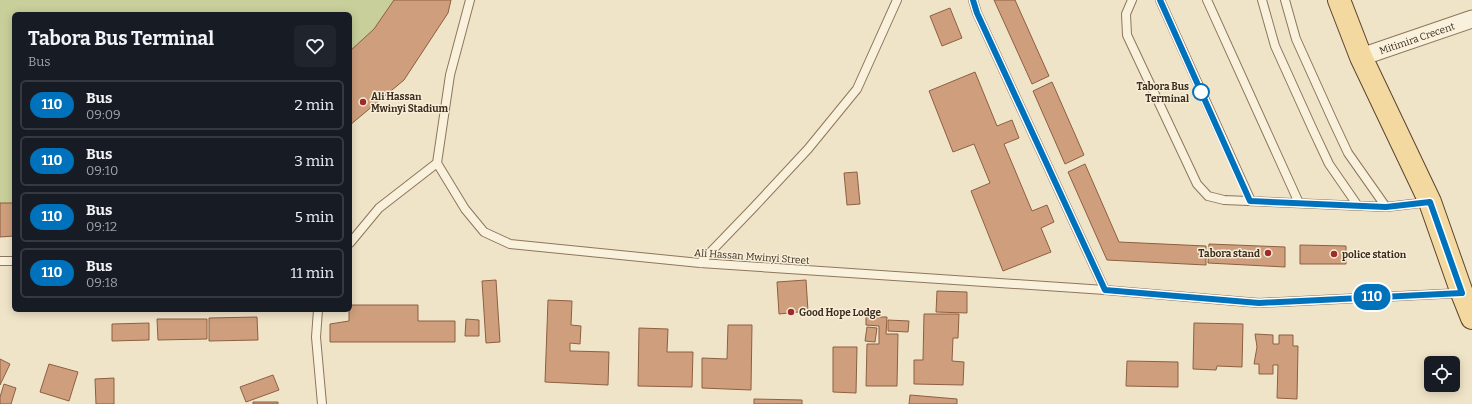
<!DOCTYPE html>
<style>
body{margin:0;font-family:Bitter,serif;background:#20242c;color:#f1f3f6;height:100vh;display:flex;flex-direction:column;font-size:15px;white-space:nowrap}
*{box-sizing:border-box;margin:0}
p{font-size:13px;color:#9ea1a6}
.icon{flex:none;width:22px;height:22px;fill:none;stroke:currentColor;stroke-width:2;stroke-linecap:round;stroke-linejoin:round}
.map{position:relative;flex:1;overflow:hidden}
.sheet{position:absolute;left:12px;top:12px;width:340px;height:300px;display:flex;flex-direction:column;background:#171b24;border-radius:6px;box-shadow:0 2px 10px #0003}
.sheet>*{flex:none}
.badge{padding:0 8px;border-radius:13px;font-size:14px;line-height:26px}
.tools{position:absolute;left:1424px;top:356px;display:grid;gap:8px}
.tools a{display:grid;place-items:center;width:36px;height:36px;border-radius:6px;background:#171b24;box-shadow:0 2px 10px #0003;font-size:20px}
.map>.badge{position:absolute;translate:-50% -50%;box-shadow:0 0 0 2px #fff}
.round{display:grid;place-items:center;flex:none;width:42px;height:42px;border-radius:6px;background:#20242c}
.head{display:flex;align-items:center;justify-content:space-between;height:68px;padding:0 16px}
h1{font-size:19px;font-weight:700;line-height:30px}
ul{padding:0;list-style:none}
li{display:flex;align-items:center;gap:12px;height:50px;margin:0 8px 6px;padding:0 8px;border:2px solid #363941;border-radius:6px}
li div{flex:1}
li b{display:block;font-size:15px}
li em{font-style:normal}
li .badge{min-width:44px;font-weight:700;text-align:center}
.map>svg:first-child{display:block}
.green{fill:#c9cf9b}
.building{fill:#cf9f7d;stroke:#8d5f41}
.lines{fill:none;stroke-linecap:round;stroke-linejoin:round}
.lane-casing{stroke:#8d765c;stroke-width:10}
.street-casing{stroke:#8d765c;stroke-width:19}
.primary-casing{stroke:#5b4430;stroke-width:24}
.lane{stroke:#faf1dc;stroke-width:8}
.street{stroke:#faf1dc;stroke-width:17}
.primary{stroke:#f3d9a0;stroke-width:22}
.line-casing{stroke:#fff;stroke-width:9}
.line{stroke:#0072bc;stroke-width:6}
.stop-dot{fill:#fff;stroke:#0072bc;stroke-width:2}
.poi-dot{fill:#9e2a2b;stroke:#f7eed8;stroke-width:1.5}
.labels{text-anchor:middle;stroke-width:3;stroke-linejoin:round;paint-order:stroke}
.street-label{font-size:10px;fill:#3d2e20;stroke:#f7eed8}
.stop-label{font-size:10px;font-weight:bold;fill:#3d2e20;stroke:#f7eed8;text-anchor:end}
.poi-label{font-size:10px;font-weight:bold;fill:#3d2e20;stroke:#f7eed8;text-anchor:start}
</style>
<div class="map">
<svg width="1472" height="404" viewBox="0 0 1472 404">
<rect width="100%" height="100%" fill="#f0e4c8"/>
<!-- green -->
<path class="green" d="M0,0h451l-3,13 -44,67 -54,45v-111h-336v222l-14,1z"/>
<!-- building -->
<path class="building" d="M394,0h57l-3,13 -44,67 -54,45v-74l24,-22z
M994,0h21l34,76 -17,8z
M950,8l12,30 -20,8 -12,-30z
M975,72l22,54 15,-6 7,18 -15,6 28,67 15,-6 7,17 -13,6 10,24 -48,19 -32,-80 19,-8 -16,-39 -21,8 -24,-61z
M1052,82l32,73 -19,9 -32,-73z
M1085,164l34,78 87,4v19l-99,-5 -39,-88z
M857,172l3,32 -13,1 -3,-32z
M14,199v37l-14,1v-34h14z
M1209,244l76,3v20l-77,-4z
M1300,245l46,1v18h-46z
M496,280l4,62 -14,1 -4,-62z
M806,280l2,31 -29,3 -2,-32z
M937,291l30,1v21l-31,-1z
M548,300l24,1 -1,24 10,1 -1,18 -10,-1v8l39,1 -1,33 -63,-3z
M350,305h68v16h37v21h-125v-18l19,-3v-11h1z
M924,314h35l-1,24h-5l-1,23 12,1 -1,23 -49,-1v-24h9z
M257,317l1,23 -49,1v-23z
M866,317h21l-1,17h12l-1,52h-31l1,-42h12v-18l-13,-1z
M157,319h50v20l-49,1z
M466,319l13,1v16h-14z
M888,320l21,1 -1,11 -20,-1z
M149,323v17l-37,1v-17z
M1194,323l49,1 -1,43 -25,-1 -1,4 -23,-1z
M728,325h24l-1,65 -49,-2v-30l25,1z
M867,327l10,1 -2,14 -10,-1z
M639,328l29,1 -1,23h26l-1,35 -54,-1z
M1255,334l18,1v9h6v-9h14v11h5l-1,53 -20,-1 1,-33h-5v9h-14v-10h-5l3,-17z
M833,347h24l-1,46 -23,-1z
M0,359l10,5 -10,21z
M1127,361l51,1v25l-52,-1z
M49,364l29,8 -9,29 -29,-9z
M273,375l6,15 -33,12 -6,-15z
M114,378v26h-18l-1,-25z
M4,384l12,4 -5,16h-11v-7z
M910,395l47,4v5h-48z
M754,399l48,1v4h-48z
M253,402h25v2h-25z"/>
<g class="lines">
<defs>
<path id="lane" d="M470,0l-20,75 -13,88 28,46 19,23 26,12 190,19 405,27 154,13 202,-10
M973,0l4,13 128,277
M1132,0l-6,14 1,21 70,149 11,12 16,4 162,7 43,-5
M1160,0l91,201
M1207,0l92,203
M1262,0l13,46 38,84 16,34 29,42
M1285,0l11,39 37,82 15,32 38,54
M350,243l29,-35 58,-45
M0,261h14
M700,263l54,-56 54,-58 49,-60 40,-89
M318,310l-2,27 6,67"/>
<g id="street">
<path id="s1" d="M1361,57l111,-38"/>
</g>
<path id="primary" d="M1339,0l22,57 69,145 32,91 10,25"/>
</defs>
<!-- lane casing -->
<use href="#lane" class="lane-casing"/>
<!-- street casing -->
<use href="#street" class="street-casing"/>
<!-- primary casing -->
<use href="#primary" class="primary-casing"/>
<!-- lane -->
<use href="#lane" class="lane"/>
<!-- street -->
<use href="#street" class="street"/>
<!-- primary -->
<use href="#primary" class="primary"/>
</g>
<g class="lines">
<defs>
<path id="line" d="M973,0l4,13 128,277 154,13 203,-10 -32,-91 -44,5 -136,-6 -90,-201"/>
</defs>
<!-- line casing -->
<use href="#line" class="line-casing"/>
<!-- line -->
<use href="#line" class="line"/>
</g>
<!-- markers -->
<circle class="stop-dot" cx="1201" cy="92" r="8"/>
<g class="poi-dot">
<circle cx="363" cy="102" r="4"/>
<circle cx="1268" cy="253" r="4"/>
<circle cx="1334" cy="254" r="4"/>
<circle cx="791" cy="312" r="4"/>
</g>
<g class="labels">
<!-- street labels -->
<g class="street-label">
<text dy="4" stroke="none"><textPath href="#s1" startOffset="59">Mitimira Crecent</textPath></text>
<text transform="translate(752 256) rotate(4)" y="4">Ali Hassan Mwinyi Street</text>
</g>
<!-- stop labels -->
<g class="stop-label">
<text x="1189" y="90">Tabora Bus<tspan x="1189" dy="12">Terminal</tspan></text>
</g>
<!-- poi labels -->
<g class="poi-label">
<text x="371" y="100">Ali Hassan<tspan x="371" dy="12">Mwinyi Stadium</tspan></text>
<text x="1260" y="257" text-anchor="end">Tabora stand</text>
<text x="1342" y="258">police station</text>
<text x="799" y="316">Good Hope Lodge</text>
</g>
</g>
</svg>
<div class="tools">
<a><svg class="icon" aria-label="locate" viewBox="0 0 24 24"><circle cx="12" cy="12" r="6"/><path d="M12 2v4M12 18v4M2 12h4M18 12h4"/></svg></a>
</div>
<b class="badge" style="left:1372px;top:297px;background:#0072bc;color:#fff">110</b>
<section class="sheet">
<div class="head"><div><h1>Tabora Bus Terminal</h1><p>Bus</p></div><a class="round"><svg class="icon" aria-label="heart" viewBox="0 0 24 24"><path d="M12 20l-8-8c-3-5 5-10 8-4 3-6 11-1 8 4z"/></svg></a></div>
<ul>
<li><span class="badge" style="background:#0072bc;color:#fff">110</span><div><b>Bus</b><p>09:09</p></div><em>2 min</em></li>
<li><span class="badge" style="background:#0072bc;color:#fff">110</span><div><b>Bus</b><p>09:10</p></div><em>3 min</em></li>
<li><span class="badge" style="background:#0072bc;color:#fff">110</span><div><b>Bus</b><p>09:12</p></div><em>5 min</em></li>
<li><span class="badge" style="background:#0072bc;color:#fff">110</span><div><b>Bus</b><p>09:18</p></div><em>11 min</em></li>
</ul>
</section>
</div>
